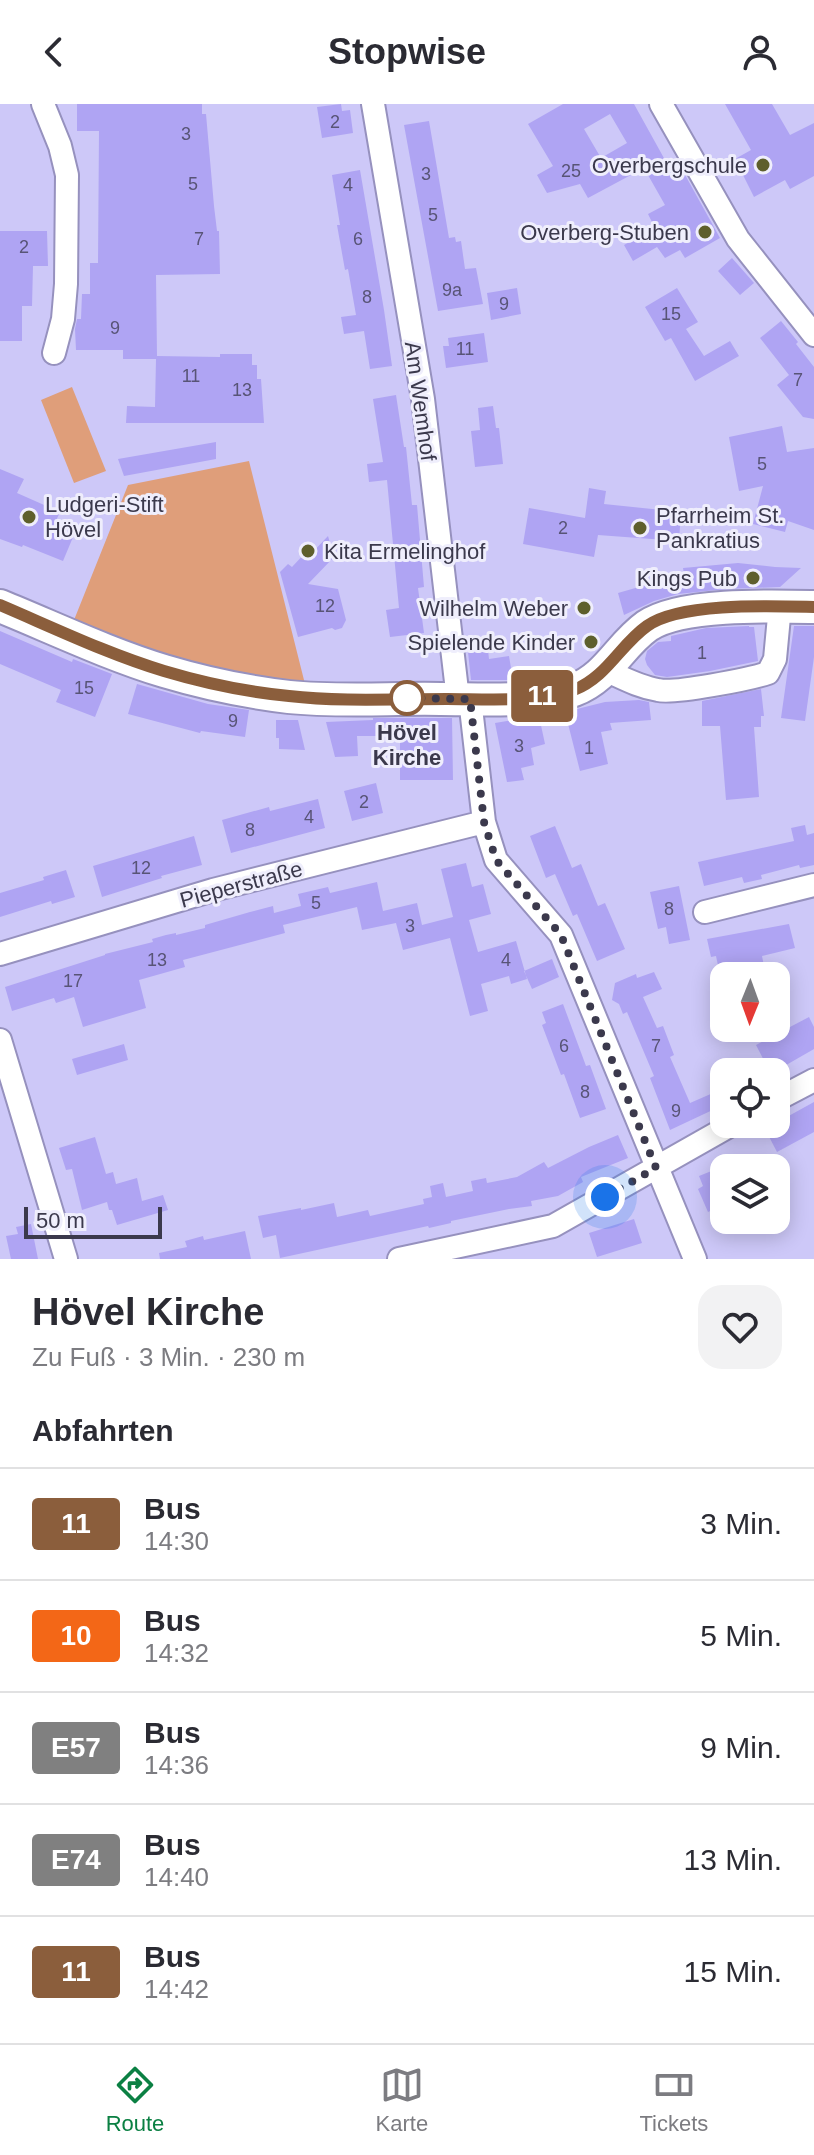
<!DOCTYPE html>
<html lang="de">
<meta charset="utf-8">
<style>
body{margin:0;font-family:Arial,sans-serif;background:#f2f2f3;color:#2b2b33;height:100vh;display:flex;flex-direction:column;font-size:30px;white-space:nowrap}
*{box-sizing:border-box;margin:0}
p{font-size:26px;color:#7c7c81}
.icon{flex:none;width:44px;height:44px;fill:none;stroke:currentColor;stroke-width:2;stroke-linecap:round;stroke-linejoin:round}
.map{position:relative;height:1155px;overflow:hidden}
.panel{display:flex;flex-direction:column;background:#fff;flex:1}
.panel>*{flex:none}
.badge{padding:0 16px;border-radius:6px;font-size:28px;line-height:52px}
.needle{width:52px;rotate:181deg}
.controls{position:absolute;left:710px;top:858px;display:grid;gap:16px}
.controls a{display:grid;place-items:center;width:80px;height:80px;border-radius:16px;background:#fff;box-shadow:0 4px 20px #0003;font-size:40px}
.scale{position:absolute;left:24px;bottom:20px;width:138px;box-sizing:border-box;padding-left:8px;border:4px solid #3b394c;border-top:0;font-size:22px;line-height:28px;white-space:nowrap;color:#3b394c;-webkit-text-stroke:6px #efeefc;paint-order:stroke}
.you{position:absolute;width:40px;height:40px;margin:-20px;border:6px solid #fff;border-radius:50%;background:#1a73e8;box-shadow:0 0 0 12px #1a73e833}
.map>.badge{position:absolute;translate:-50% -50%;box-shadow:0 0 0 4px #fff}
h2{padding:0 32px;font-size:30px;line-height:72px}
.round{display:grid;place-items:center;flex:none;width:84px;height:84px;border-radius:24px;background:#f2f2f3}
.summary{display:flex;align-items:center;justify-content:space-between;height:136px;padding:0 32px}
h1{font-size:38px;font-weight:800;line-height:60px}
ul{padding:0;list-style:none}
li{display:flex;align-items:center;gap:24px;height:112px;padding:0 32px;border-top:2px solid #e1e1e2}
li div{flex:1}
li b{display:block;font-size:30px}
li em{font-style:normal}
li .badge{min-width:88px;font-weight:700;text-align:center}
header{display:flex;justify-content:space-between;align-items:center;height:104px;padding:0 32px;background:#fff;font-size:36px;font-weight:800}
.tab-bar{display:flex;justify-content:space-around;align-items:center;height:112px;border-top:2px solid #e1e1e2;background:#fff;font-size:22px;color:#7c7c81}
.tab-bar a{display:grid;justify-items:center;gap:4px}
.tab-bar .active{color:#0b8043}
.map>svg:first-child{display:block}
.green{fill:#df9e7a}
.building{fill:#afa4f3;fill-rule:evenodd}
.lines{fill:none;stroke-linecap:round;stroke-linejoin:round}
.street-casing{stroke:#9691be;stroke-width:26}
.secondary-casing{stroke:#9691be;stroke-width:36}
.street{stroke:#fff;stroke-width:22}
.secondary{stroke:#fff;stroke-width:32}
.line-casing{stroke:#fff;stroke-width:18}
.line{stroke:#8b5e3c;stroke-width:12}
.walk{stroke:#3b394c;stroke-width:8;stroke-dasharray:0 14.4}
.poi-dot{fill:#5e5f2c;stroke:#efeefc;stroke-width:3}
.stop-dot{fill:#fff;stroke:#8b5e3c;stroke-width:4}
.labels{text-anchor:middle;stroke-width:6;stroke-linejoin:round;paint-order:stroke}
.number-label{font-size:18px;fill:#585476}
.poi-label{font-size:22px;fill:#3b394c;stroke:#efeefc;text-anchor:end}
.street-label{font-size:22px;fill:#3b394c;stroke:#efeefc}
.stop-label{font-size:22px;font-weight:bold;fill:#3b394c;stroke:#efeefc}
</style>
<header><svg class="icon" aria-label="back" viewBox="0 0 24 24"><path d="M15 5l-7 7 7 7"/></svg>Stopwise<svg class="icon" aria-label="person" viewBox="0 0 24 24"><circle cx="12" cy="8" r="4"/><path d="M4 21q1-7 8-7t8 7"/></svg></header>
<div class="map">
<svg width="814" height="1155" viewBox="0 0 814 1155">
<rect width="100%" height="100%" fill="#cdc8f8"/>
<!-- green -->
<path class="green" d="M72,283l34,84 -32,12 -33,-83z
M249,357l56,223 -136,-22 -95,-42 54,-135z"/>
<!-- building -->
<path class="building" d="M77,0h125v10h4l8,92 3,25h2l1,43 -64,1 1,81 63,1v-3h32v11h5v14h4l3,44h-138l1,-17 28,1 1,-48h-33v-9h-47l-1,-21 2,-10h4l1,-25h8v-31h8l1,-132h-22z
M341,0l1,7 8,-1 3,23 -31,5 -5,-31z
M563,0h71l36,65 9,-5 41,74 -35,20 -5,-8 -15,8 -8,-11 -24,14 -9,-16 31,-17 -7,-14 17,-9 -21,-37 -56,30 -8,-14 -33,9 -10,-18 16,-9 -25,-42zM610,10l17,29 -26,15 -17,-29z
M725,0h47l18,31 24,-12v53l-24,13 -5,-9 -31,17 -19,-38 16,-9z
M429,17l20,117 6,-1 1,5 5,-1 4,28 11,-1 7,36 -45,7 -34,-186z
M360,66l24,140 8,56 -22,3 -6,-38 -20,3 -3,-17 15,-2 -8,-46 -3,1 -8,-45h3l-8,-50z
M0,127h47l1,35h-15l-1,40h-10v35h-22z
M732,154l22,25 -14,12 -22,-24z
M517,184l4,26 -30,6 -4,-27z
M677,184l21,34 -12,7 18,27 26,-15 9,15 -44,25 -24,-43 -6,3 -20,-34z
M781,217l17,21 -2,2 18,23v52l-11,-2 -26,-32 12,-10 -29,-37z
M484,229l4,29 -42,6 -3,-22h6l-1,-8z
M396,291l8,52h2l6,58h5l7,82 -6,1 6,45 -34,4 -4,-27 13,-2 -12,-128 -18,2 -2,-18 16,-2 -10,-63z
M493,302l3,22h3l4,36 -28,3 -4,-36 9,-1 -2,-22z
M782,322l5,26 27,-4v82l-26,-9 -3,11 -32,-8 10,-38 -24,5 -10,-54z
M216,338v17l-92,17 -6,-17z
M0,365l24,10 -7,14 43,19 -5,11 21,7 -13,31 -40,-16 -1,2 -22,-8z
M589,384l17,3 -2,13 77,8 -2,29 -81,-6 -4,22 -71,-13 6,-36 56,10z
M328,432l6,21 -26,27 30,5 8,31 -4,8 -7,2 -3,-2 -34,9 -18,-65 8,-8 4,3 14,-15 3,4z
M738,459l37,4 26,1 -21,19 -54,2 -48,5 -24,7 -30,14 -6,-22 66,-19 -1,-6z
M749,522v1h5l4,34 -48,10 -43,6 -12,-2 -8,-10 -2,-6 2,-8 11,-9 13,-1v-5l35,-8z
M794,522h20v31l-9,64 -24,-3z
M0,527l72,31 1,-3 39,15 -17,43 -39,-15 5,-12 -61,-26z
M488,546l1,9 20,-3 4,24h-42l-3,-28z
M137,580l71,20 41,6 -4,27 -44,-6 -1,2 -72,-19z
M761,585l3,27h-3v11h-7l5,70 -33,3 -6,-74h-18v-25z
M639,596l10,2 2,18 -41,3 2,7 -11,2 7,32 -28,7 -15,-59 40,-10z
M539,612l6,28 -14,4 3,17 -13,3 3,12 -17,2 -12,-59z
M373,614h79l1,62h-53v-44h-43l1,20 -23,1 -9,-35 47,-2z
M276,616h22l7,30 -26,-1v-11h-3z
M376,679l7,30 -31,8 -8,-30z
M318,695l7,29 -94,25 -9,-33 47,-13 1,4z
M805,721l2,10 7,-2v32l-14,3 -1,-3 -38,10 1,4 -18,4 -2,-6 -38,9 -6,-24 96,-21 -3,-13z
M555,722l17,42 9,-4 17,42 7,-3 20,46 -28,12 -20,-47 -4,2 -18,-42 -9,4 -16,-42z
M194,732l8,29 -41,11 1,2 -60,19 -9,-31z
M466,759l6,24 11,-3 8,30 -22,6 9,32 38,-11 11,38 -16,5 -2,-8 -28,8 7,27 -18,5 -20,-78 -47,12 -7,-27 -34,7 -5,-23 -74,18 2,8 -102,27 2,7 -46,13 7,28 -63,19 -9,-30 -18,6 -2,-5 -42,13 -7,-24 100,-32v-1l48,-12 -1,-3 14,-4 10,-2v2l29,-7v-3l45,-13 23,-6 1,7 27,-7 -3,-12 30,-7 2,6 47,-11 6,29 34,-8 5,22 31,-8 -12,-48z
M66,766l9,27 -23,7 -1,-3 -51,16v-24l44,-13 -1,-3z
M679,782l11,54 -21,4 -3,-17 -8,2 -8,-37z
M789,820l6,24 -33,8 3,15 -15,4 -3,-11 -28,6 -3,-14 -5,1 -4,-18z
M552,855l7,18 -27,12 -8,-18z
M654,868l8,17 -19,8 14,31 6,-2 11,29 -4,2 20,46 23,-10 6,14 -49,23 -20,-52 4,-2 -27,-64 -4,2 -4,-10 -7,-4 3,-17 21,-9 1,4z
M563,900l23,62 4,-1 16,44 -26,9 -16,-44 -3,1 -19,-50 4,-2 -4,-11z
M809,913l5,10v22l-40,23h-4l-14,-27z
M124,940l4,16 -51,15 -5,-16z
M814,998v30l-37,20 -12,-23z
M618,1031l10,23 -47,19 2,5 -25,14 -27,5 1,5 -23,3 -58,12v2l-22,5 -1,-2 -148,32 -4,-23 -13,3 -5,-22 43,-8v2l33,-7 3,14 31,-7 2,6 54,-12 -1,-5 9,-2 -2,-11 13,-3 3,14 27,-6 -2,-10 15,-3 1,5 30,-6 27,-15 4,6 41,-21z
M95,1033l11,37 7,-2 3,12 21,-6 5,23 21,-6 5,15 -51,15 -5,-15h-3l-2,-8 -25,8 -10,-41 -6,1 -7,-22z
M724,1062v39l-16,7 -10,-23 5,-3 -4,-10z
M634,1115l8,24 -45,14 -8,-24z
M31,1120l7,35h-27l-5,-23 12,-2 -2,-7z
M245,1127l6,28h-91l-1,-6 28,-6 -2,-6 18,-5 1,4z"/>
<g class="lines">
<defs>
<path id="street" d="M43,0l17,42 7,29 -1,109 -3,35 -9,34
M373,0l50,295 35,300
M661,0l77,135 76,96
M605,566c18,8 34,17 53,20 16,4 92,-11 110,-17l7,-14 5,-53
M470,595l14,123 12,38 65,75 134,324
M705,808l109,-27
M0,850l213,-64 271,-68
M0,936l66,219
M776,996l38,-20
M399,1155l154,-33 180,-102"/>
<path id="secondary" d="M0,502c54,22 108,48 164,65 40,12 83,21 125,26 48,5 103,1 152,2 38,0 97,4 133,-9 34,-13 45,-44 73,-64 33,-23 126,-20 167,-19"/>
</defs>
<!-- street casing -->
<use href="#street" class="street-casing"/>
<!-- secondary casing -->
<use href="#secondary" class="secondary-casing"/>
<!-- street -->
<use href="#street" class="street"/>
<!-- secondary -->
<use href="#secondary" class="secondary"/>
</g>
<g class="lines">
<defs>
<path id="line" d="M0,501c54,23 108,49 164,66 40,12 83,21 125,25 50,6 107,3 158,3 37,0 92,4 127,-9 33,-13 46,-45 73,-64 33,-24 126,-20 167,-19"/>
</defs>
<!-- line casing -->
<use href="#line" class="line-casing"/>
<!-- line -->
<use href="#line" class="line"/>
<!-- walk -->
<path class="walk" d="M407,594l63,1 14,123 12,38 65,75 95,233 -51,29"/>
</g>
<!-- markers -->
<g class="poi-dot">
<circle cx="763" cy="61" r="8"/>
<circle cx="705" cy="128" r="8"/>
<circle cx="29" cy="413" r="8"/>
<circle cx="640" cy="424" r="8"/>
<circle cx="308" cy="447" r="8"/>
<circle cx="753" cy="474" r="8"/>
<circle cx="584" cy="504" r="8"/>
<circle cx="591" cy="538" r="8"/>
</g>
<circle class="stop-dot" cx="407" cy="594" r="16"/>
<g class="labels">
<!-- number labels -->
<g class="number-label">
<text x="335" y="24">2</text>
<text x="186" y="36">3</text>
<text x="571" y="73">25</text>
<text x="426" y="76">3</text>
<text x="193" y="86">5</text>
<text x="348" y="87">4</text>
<text x="433" y="117">5</text>
<text x="199" y="141">7</text>
<text x="358" y="141">6</text>
<text x="24" y="149">2</text>
<text x="452" y="192">9a</text>
<text x="367" y="199">8</text>
<text x="504" y="206">9</text>
<text x="671" y="216">15</text>
<text x="115" y="230">9</text>
<text x="465" y="251">11</text>
<text x="191" y="278">11</text>
<text x="798" y="282">7</text>
<text x="242" y="292">13</text>
<text x="762" y="366">5</text>
<text x="563" y="430">2</text>
<text x="325" y="508">12</text>
<text x="702" y="555">1</text>
<text x="84" y="590">15</text>
<text x="233" y="623">9</text>
<text x="519" y="648">3</text>
<text x="589" y="650">1</text>
<text x="364" y="704">2</text>
<text x="309" y="719">4</text>
<text x="250" y="732">8</text>
<text x="141" y="770">12</text>
<text x="316" y="805">5</text>
<text x="669" y="811">8</text>
<text x="410" y="828">3</text>
<text x="157" y="862">13</text>
<text x="506" y="862">4</text>
<text x="73" y="883">17</text>
<text x="564" y="948">6</text>
<text x="656" y="948">7</text>
<text x="585" y="994">8</text>
<text x="676" y="1013">9</text>
</g>
<!-- poi labels -->
<g class="poi-label">
<text x="747" y="69">Overbergschule</text>
<text x="689" y="136">Overberg-Stuben</text>
<text x="45" y="408" text-anchor="start">Ludgeri-Stift<tspan x="45" dy="25">Hövel</tspan></text>
<text x="656" y="419" text-anchor="start">Pfarrheim St.<tspan x="656" dy="25">Pankratius</tspan></text>
<text x="324" y="455" text-anchor="start">Kita Ermelinghof</text>
<text x="737" y="482">Kings Pub</text>
<text x="568" y="512">Wilhelm Weber</text>
<text x="575" y="546">Spielende Kinder</text>
</g>
<!-- street labels -->
<g class="street-label">
<text transform="translate(421 297) rotate(82)" y="8">Am Wemhof</text>
<text transform="translate(241 780) rotate(-15)" y="8">Pieperstraße</text>
</g>
<!-- stop labels -->
<g class="stop-label">
<text x="407" y="636">Hövel<tspan x="407" dy="25">Kirche</tspan></text>
</g>
</g>
</svg>
<div class="controls">
<a><svg class="needle" viewBox="-14 -14 28 28"><path d="M0-13l5 13h-10z" fill="#e53935"/><path d="M0 13l5-13h-10z" fill="#7c7c81"/></svg></a>
<a><svg class="icon" aria-label="locate" viewBox="0 0 24 24"><circle cx="12" cy="12" r="6"/><path d="M12 2v4M12 18v4M2 12h4M18 12h4"/></svg></a>
<a><svg class="icon" aria-label="layers" viewBox="0 0 24 24"><path d="M12 4l9 5-9 5-9-5zM3 14l9 5 9-5"/></svg></a>
</div>
<div class="scale">50 m</div>
<div class="you" style="left:605px;top:1093px"></div>
<b class="badge" style="left:542px;top:592px;background:#8b5e3c;color:#fff">11</b>
</div>
<section class="panel">
<div class="summary"><div><h1>Hövel Kirche</h1><p>Zu Fuß · 3 Min. · 230 m</p></div><a class="round"><svg class="icon" aria-label="heart" viewBox="0 0 24 24"><path d="M12 20l-8-8c-3-5 5-10 8-4 3-6 11-1 8 4z"/></svg></a></div>
<h2>Abfahrten</h2>
<ul>
<li><span class="badge" style="background:#8b5e3c;color:#fff">11</span><div><b>Bus</b><p>14:30</p></div><em>3 Min.</em></li>
<li><span class="badge" style="background:#f36717;color:#fff">10</span><div><b>Bus</b><p>14:32</p></div><em>5 Min.</em></li>
<li><span class="badge" style="background:#808080;color:#fff">E57</span><div><b>Bus</b><p>14:36</p></div><em>9 Min.</em></li>
<li><span class="badge" style="background:#808080;color:#fff">E74</span><div><b>Bus</b><p>14:40</p></div><em>13 Min.</em></li>
<li><span class="badge" style="background:#8b5e3c;color:#fff">11</span><div><b>Bus</b><p>14:42</p></div><em>15 Min.</em></li>
</ul>
</section>
<nav class="tab-bar">
<a class="active"><svg class="icon" aria-label="directions" viewBox="0 0 24 24"><path d="M12 3l9 9-9 9-9-9zM9 14v-3h6M13 9l2 2-2 2"/></svg>Route</a>
<a><svg class="icon" aria-label="map" viewBox="0 0 24 24"><path d="M3 6l6-2 6 2 6-2v14l-6 2-6-2-6 2zM9 4v14M15 6v14"/></svg>Karte</a>
<a><svg class="icon" aria-label="tickets" viewBox="0 0 24 24"><path d="M3 7h18v10H3zM15 7v10"/></svg>Tickets</a>
</nav>
